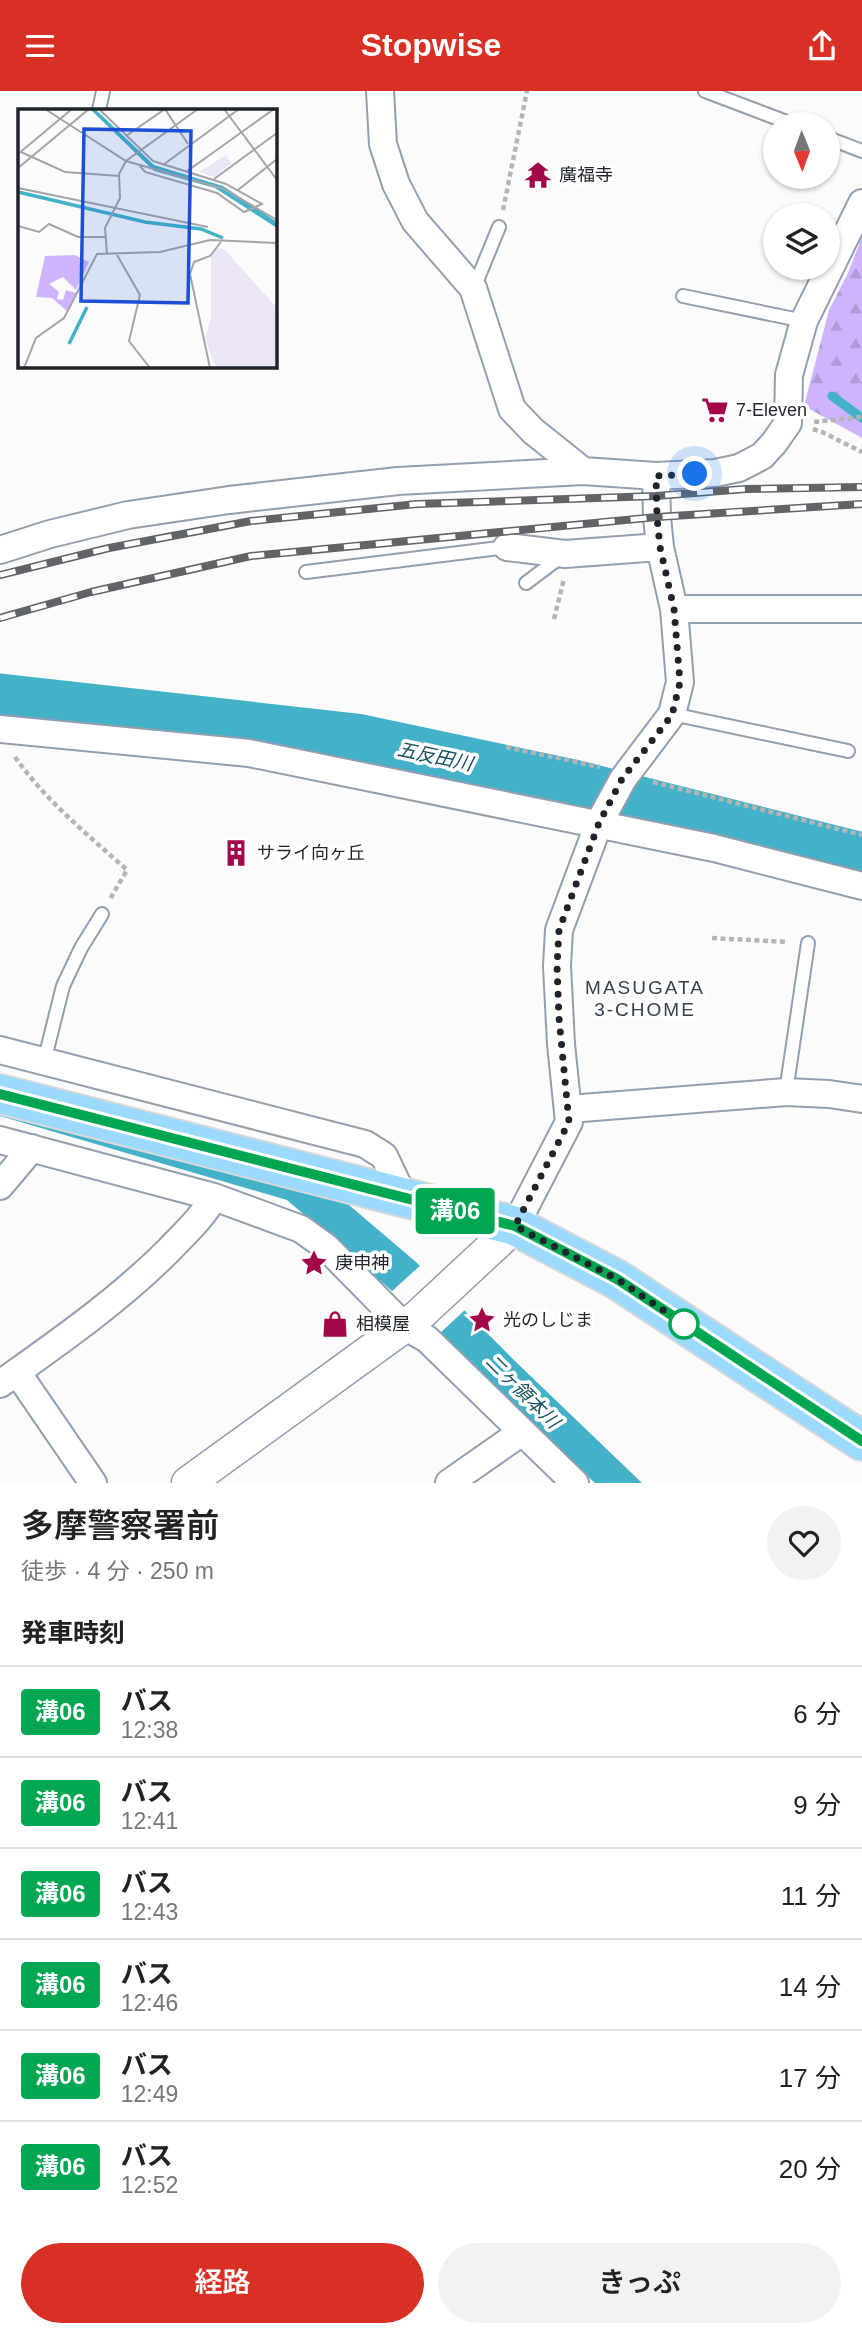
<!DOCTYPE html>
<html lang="ja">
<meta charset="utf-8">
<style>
body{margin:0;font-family:Helvetica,"Noto Sans JP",sans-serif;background:#f2f2f2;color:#222;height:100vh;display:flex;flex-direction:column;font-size:26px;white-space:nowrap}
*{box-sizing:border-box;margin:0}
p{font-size:23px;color:#767676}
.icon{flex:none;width:38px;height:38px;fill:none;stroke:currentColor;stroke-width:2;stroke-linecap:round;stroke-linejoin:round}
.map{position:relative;height:1392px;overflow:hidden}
.panel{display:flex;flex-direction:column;background:#fff;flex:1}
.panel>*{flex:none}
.badge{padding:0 14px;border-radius:5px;font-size:24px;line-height:46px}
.needle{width:46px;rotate:179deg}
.buttons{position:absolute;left:763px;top:21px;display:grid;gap:14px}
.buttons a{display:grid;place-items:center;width:77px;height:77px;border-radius:50%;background:#fff;box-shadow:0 2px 5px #0004;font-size:35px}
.you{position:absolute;width:35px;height:35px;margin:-18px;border:5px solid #fff;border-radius:50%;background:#1a73e8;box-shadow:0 0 0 10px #1a73e833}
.map>.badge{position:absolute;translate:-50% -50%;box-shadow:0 0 0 4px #fff}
h2{padding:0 21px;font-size:26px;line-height:63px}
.round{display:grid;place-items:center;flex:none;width:74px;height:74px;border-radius:37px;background:#f2f2f2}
.head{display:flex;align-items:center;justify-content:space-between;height:119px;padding:0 21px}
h1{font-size:33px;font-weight:600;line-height:52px}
.cta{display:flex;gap:14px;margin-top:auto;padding:14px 21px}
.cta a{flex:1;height:80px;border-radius:42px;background:#d93025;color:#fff;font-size:28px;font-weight:600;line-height:80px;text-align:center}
.cta a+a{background:#f2f2f2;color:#222}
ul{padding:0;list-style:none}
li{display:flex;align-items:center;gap:21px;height:91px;padding:0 21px;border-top:2px solid #e0e0e0}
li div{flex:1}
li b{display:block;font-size:26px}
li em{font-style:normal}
li .badge{min-width:77px;font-weight:700;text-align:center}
header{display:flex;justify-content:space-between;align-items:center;height:91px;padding:0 21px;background:#d93025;color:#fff;font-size:32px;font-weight:600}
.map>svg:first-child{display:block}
.forest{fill:url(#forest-firs)}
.water{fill:#43b1c8}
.pier{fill:#fbfbfb}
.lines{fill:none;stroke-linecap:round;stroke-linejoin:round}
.stream{stroke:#43b1c8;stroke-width:9}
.river{stroke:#43b1c8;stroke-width:51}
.service-casing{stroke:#929fb1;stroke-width:16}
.minor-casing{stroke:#929fb1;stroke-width:30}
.tertiary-casing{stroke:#929fb1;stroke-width:35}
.primary-casing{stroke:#d7d8d9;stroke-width:42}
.path{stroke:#b2b4b6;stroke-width:4.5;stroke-dasharray:5 3.5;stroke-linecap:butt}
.service{stroke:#fff;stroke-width:12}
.minor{stroke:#fff;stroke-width:26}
.tertiary{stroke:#fff;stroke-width:32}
.primary{stroke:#9bdafd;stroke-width:38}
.rail-casing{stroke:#606469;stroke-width:8}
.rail{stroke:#fff;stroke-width:5;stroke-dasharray:16;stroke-linecap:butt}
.line-casing{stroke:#fff;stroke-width:16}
.line{stroke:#00a651;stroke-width:10}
.walk{stroke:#1f242b;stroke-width:7;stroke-dasharray:0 12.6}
.stop-dot{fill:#fff;stroke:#00a651;stroke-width:3.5}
.labels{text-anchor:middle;stroke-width:7;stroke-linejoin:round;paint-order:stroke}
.poi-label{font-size:18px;fill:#1f242b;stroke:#fff;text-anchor:start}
.water-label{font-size:19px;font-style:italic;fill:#15535f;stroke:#fff}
.neighbourhood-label{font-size:19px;letter-spacing:2px;fill:#364150;stroke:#fff}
.inset-river{fill:none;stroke:#43b1c8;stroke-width:3.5}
.inset-road{fill:none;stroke:#a3a5a8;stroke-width:2}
.view{fill:#1d4ed8;fill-opacity:0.15;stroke:#1d4ed8;stroke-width:3.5}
.inset-edge{fill:none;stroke:#1f242b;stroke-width:3.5}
</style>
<header><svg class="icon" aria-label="menu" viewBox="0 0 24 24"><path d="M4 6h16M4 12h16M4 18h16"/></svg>Stopwise<svg class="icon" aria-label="share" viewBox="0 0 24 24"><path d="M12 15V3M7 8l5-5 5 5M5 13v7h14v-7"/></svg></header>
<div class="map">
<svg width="862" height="1392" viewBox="0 0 862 1392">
<defs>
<pattern id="forest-firs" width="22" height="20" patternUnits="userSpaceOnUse" patternTransform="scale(1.75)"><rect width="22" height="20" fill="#ceb4fc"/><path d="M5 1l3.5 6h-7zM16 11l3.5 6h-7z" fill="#b09bd8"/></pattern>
</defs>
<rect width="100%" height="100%" fill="#fbfbfb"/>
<!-- forest -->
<path class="forest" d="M862,146v201l-58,-32 25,-96 19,-37z"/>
<!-- water -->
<path class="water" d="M0,984l289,79 127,108 102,102 124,119h-47l-75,-68 -76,-79 -157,-136 -287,-84z"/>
<!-- pier -->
<path class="pier" d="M423,1172l44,45 -29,27 -47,-43z"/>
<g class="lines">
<!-- stream -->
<path class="stream" d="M832,305l30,22"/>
<!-- river -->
<path class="river" d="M0,608l356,40 217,46 289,73"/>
<defs>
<path id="service" d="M705,0l87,33
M99,19l4,-19
M828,47l34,13
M474,197l25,-61
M683,205l121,25
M306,481l201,-25
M526,492l36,-27
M672,623l176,37
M44,971l19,-76 18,-38 21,-34
M786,1001l22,-149"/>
<path id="minor" d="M380,0l3,53 13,40 19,37 58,67 39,121 21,22 50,40
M507,456l58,7 95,-7
M0,459l50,-16 78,-19 101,-15 169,-19 185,-10 73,5 59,-3 24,-5 23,-12 12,-13 14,-20 1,-48 15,-54 58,-118
M674,518h188
M0,638l249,24 465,95 148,38
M0,959l365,94 19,12 20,42
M569,1018l217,-17 43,2 33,5
M0,1049l214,57 87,32 25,18 78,79 23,13 148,144
M0,1095l32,-38
M515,1135l54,-104 -8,-78 -4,-78 2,-36 40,-107 24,-44 49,-65 8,-32 -6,-73 -14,-62 -3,-30 -1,-41
M17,1281l76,111
M0,1293c59,-42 118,-83 169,-134 16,-17 33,-32 45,-53
M449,1392l73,-51"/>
<path id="tertiary" d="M188,1392l229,-166 98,-91"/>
<path id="primary" d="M0,1003l515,132 101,53 246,162"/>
</defs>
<!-- service casing -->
<use href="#service" class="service-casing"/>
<!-- minor casing -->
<use href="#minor" class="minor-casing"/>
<!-- tertiary casing -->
<use href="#tertiary" class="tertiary-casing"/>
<!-- primary casing -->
<use href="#primary" class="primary-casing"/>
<!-- path -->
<path class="path" d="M503,119l24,-119
M814,331l48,-5
M813,338l9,3 40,20
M554,528l10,-40
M506,656l94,20
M15,666c31,44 72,77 112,113l-17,29
M653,691l209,53
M712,847l76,4"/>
<!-- service -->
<use href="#service" class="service"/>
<!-- minor -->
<use href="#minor" class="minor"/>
<!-- tertiary -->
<use href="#tertiary" class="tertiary"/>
<!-- primary -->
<use href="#primary" class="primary"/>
<defs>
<path id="rail" d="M0,484l109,-27 142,-27 166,-17 239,-8 90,-7 116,-2
M0,527l91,-26 160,-36 406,-39 205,-13"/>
</defs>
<!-- rail casing -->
<use href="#rail" class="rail-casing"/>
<!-- rail -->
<use href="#rail" class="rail"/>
</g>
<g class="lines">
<defs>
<path id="line" d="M0,1003l515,132 102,53 245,162"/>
</defs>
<!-- line casing -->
<use href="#line" class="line-casing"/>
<!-- line -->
<use href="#line" class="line"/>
<!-- walk -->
<path class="walk" d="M684,1233l-67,-45 -102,-53 54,-104 -10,-104 -2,-52 2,-36 40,-107 23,-44 50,-64 8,-33 -6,-73 -14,-62 -3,-30 -1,-41 39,-2"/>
</g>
<!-- icons -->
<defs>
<symbol id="temple-bare" viewBox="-9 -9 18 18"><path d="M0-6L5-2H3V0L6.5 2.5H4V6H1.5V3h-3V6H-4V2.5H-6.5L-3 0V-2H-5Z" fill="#a10749" stroke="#fff" stroke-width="2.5" paint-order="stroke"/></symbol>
<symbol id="supermarket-bare" viewBox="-9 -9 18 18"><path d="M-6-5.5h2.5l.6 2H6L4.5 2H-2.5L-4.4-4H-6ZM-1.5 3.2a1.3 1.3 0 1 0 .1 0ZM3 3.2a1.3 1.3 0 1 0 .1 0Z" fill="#a10749" stroke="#fff" stroke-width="2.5" paint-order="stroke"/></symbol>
<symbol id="building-bare" viewBox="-9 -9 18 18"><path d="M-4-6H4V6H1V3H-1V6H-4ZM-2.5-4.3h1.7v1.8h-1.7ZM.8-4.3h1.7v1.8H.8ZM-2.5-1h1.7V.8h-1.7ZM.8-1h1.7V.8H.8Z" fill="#a10749" stroke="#fff" stroke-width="2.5" paint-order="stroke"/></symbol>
<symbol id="sight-bare" viewBox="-9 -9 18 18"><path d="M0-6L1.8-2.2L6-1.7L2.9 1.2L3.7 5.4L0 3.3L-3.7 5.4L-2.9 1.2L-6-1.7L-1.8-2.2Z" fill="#a10749" stroke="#fff" stroke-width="2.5" paint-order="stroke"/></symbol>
<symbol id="shop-bare" viewBox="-9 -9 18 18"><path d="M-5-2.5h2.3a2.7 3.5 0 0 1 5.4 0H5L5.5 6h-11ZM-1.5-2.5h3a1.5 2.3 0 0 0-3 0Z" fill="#a10749" stroke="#fff" stroke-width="2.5" paint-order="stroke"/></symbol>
</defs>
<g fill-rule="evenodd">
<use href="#temple-bare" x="519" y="65" width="38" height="38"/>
<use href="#supermarket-bare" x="696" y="300" width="38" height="38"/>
<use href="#building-bare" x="217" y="743" width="38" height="38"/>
<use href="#sight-bare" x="295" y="1153" width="38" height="38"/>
<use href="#sight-bare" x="463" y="1210" width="38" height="38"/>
<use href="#shop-bare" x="316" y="1214" width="38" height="38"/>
</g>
<!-- markers -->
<circle class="stop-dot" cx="684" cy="1233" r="14"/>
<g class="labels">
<!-- poi labels -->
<g class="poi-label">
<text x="559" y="90">廣福寺</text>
<text x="736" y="325">7-Eleven</text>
<text x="257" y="768">サライ向ヶ丘</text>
<text x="335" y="1178">庚申神</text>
<text x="503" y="1235">光のしじま</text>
<text x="356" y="1239">相模屋</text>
</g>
<!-- water labels -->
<g class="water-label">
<text transform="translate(435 665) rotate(12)" y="7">五反田川</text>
<text transform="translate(523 1300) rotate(45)" y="7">二ヶ領本川</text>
</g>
<!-- neighbourhood labels -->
<g class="neighbourhood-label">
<text x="645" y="903">MASUGATA<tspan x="645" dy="22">3-CHOME</tspan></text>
</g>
</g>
<!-- overview -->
<g transform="translate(18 18)">
<rect width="259" height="259" fill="#fbfbfb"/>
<path d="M199,139l7,1 53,59v60h-61l-11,-29 6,-22v-60z" fill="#ebe5f6"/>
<path d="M57,146l14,7 -13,28 -13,-13 -14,7 10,8 -2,7 6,1 3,-10 10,3 -9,18 -15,-13 -16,-1 9,-41z" fill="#ceb4fc"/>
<path d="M208,46l5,8 -17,14 -15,-5z" fill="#ebe5f6"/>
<path d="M72,0h5l59,56 69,21 54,36v6l-62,-40 -61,-17z" fill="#43b1c8"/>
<path class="inset-river" d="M0,83l127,30 56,7 22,9M51,235l18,-37"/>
<path class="inset-road" d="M27,0l81,52 98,28 53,31M81,0l54,52 73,23 36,20 -18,8 -27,-19 -72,-21 -5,-6M206,0l53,71M108,27l39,-27 23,35M3,43l44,20 54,4M0,45l54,-45M145,56l76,-56M0,59l71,-59M168,63l88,-63M196,70l63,-46M0,79l190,39M220,81l39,-31M0,117l21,6 10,-8 29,13h27M89,145l-2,-26 15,-30 -1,-24 7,-13 72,-52M99,146l23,40 -11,46 21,27M6,259l12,-30 28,-20 33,-64 63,-2 50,-12 67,3M192,259l-20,-94 4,-12 16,-6 11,-14"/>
<path class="view" d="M66,20l107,2 -3,172 -107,-2z"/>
<rect width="259" height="259" class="inset-edge"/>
</g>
</svg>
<div class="buttons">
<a><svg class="needle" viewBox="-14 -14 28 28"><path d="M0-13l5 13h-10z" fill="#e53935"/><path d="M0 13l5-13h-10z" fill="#767676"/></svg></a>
<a><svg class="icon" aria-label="layers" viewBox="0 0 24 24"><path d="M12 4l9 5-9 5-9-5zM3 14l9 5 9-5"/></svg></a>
</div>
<div class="you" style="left:695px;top:383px"></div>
<b class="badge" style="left:455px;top:1120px;background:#00a651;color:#fff">溝06</b>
</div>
<section class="panel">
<div class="head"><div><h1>多摩警察署前</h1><p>徒歩 · 4 分 · 250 m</p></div><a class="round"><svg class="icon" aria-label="heart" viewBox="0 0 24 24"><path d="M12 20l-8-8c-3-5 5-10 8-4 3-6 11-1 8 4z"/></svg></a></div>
<h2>発車時刻</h2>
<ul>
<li><span class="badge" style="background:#00a651;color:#fff">溝06</span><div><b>バス</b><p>12:38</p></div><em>6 分</em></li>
<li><span class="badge" style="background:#00a651;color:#fff">溝06</span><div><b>バス</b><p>12:41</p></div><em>9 分</em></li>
<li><span class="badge" style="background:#00a651;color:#fff">溝06</span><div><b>バス</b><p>12:43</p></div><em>11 分</em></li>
<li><span class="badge" style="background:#00a651;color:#fff">溝06</span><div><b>バス</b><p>12:46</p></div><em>14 分</em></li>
<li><span class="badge" style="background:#00a651;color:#fff">溝06</span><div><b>バス</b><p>12:49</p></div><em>17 分</em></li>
<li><span class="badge" style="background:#00a651;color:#fff">溝06</span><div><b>バス</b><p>12:52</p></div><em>20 分</em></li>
</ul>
<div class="cta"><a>経路</a><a>きっぷ</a></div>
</section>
